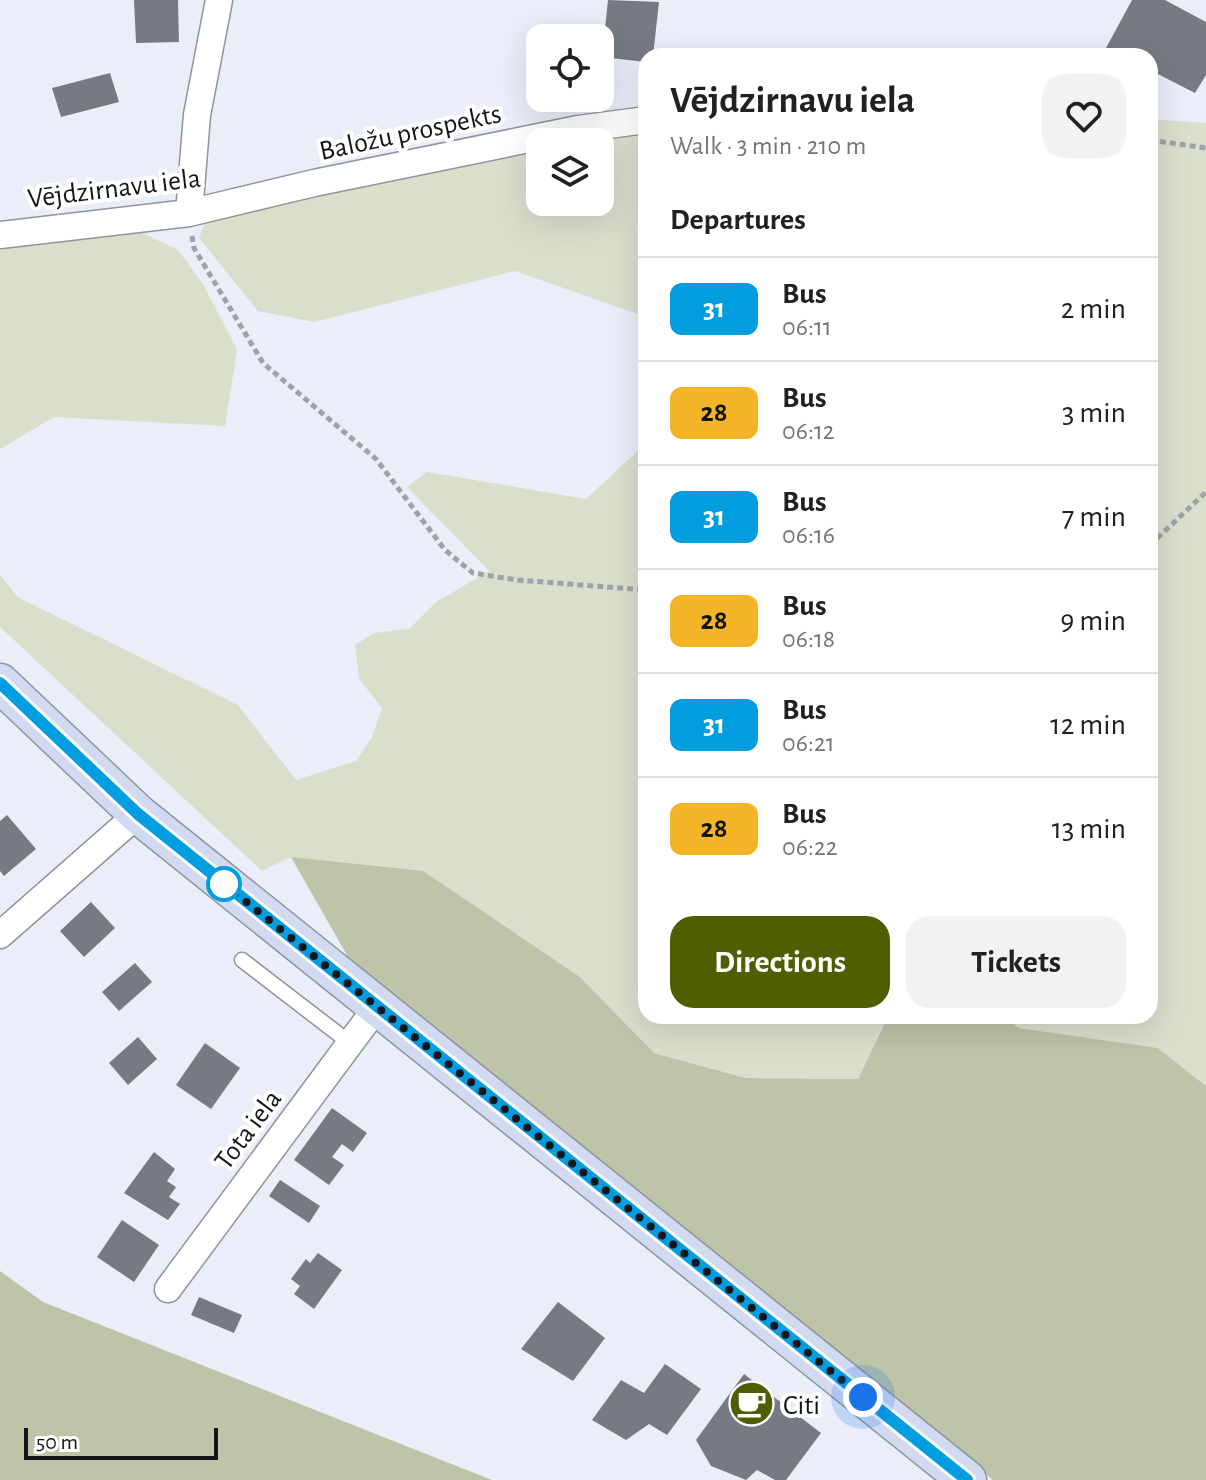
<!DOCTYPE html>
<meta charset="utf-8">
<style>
body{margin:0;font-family:"Alegreya Sans",sans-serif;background:#f2f2f2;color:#202124;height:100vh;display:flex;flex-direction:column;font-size:30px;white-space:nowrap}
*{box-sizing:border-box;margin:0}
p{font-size:26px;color:#757577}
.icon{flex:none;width:44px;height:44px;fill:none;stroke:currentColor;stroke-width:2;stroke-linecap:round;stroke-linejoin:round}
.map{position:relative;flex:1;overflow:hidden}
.side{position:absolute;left:638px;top:48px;width:520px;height:976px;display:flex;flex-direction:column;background:#fff;border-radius:24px;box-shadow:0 8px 32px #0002}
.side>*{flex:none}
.badge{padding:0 16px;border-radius:12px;font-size:28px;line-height:52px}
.tools{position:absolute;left:526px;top:24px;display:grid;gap:16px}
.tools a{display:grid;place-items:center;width:88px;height:88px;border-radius:16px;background:#fff;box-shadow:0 8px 32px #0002;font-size:40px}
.scale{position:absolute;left:24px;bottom:20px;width:194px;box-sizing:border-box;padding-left:8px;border:4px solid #131518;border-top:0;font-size:22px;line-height:28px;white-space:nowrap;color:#131518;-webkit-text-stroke:6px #fff;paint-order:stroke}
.you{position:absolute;width:40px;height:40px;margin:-20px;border:6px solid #fff;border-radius:50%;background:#1a73e8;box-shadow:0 0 0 12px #1a73e833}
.map>.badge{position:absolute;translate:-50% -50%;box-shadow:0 0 0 4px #fff}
h2{padding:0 32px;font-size:30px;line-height:72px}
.round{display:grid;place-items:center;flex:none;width:84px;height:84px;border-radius:24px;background:#f2f2f2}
.head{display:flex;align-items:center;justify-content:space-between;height:136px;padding:0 32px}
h1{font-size:38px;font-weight:600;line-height:60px}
.action{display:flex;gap:16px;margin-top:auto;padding:16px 32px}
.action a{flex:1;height:92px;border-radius:24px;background:#4f5e00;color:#fff;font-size:32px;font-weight:600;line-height:92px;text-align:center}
.action a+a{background:#f2f2f2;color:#202124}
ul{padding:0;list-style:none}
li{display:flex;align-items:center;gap:24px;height:104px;padding:0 32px;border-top:2px solid #e0e0e0}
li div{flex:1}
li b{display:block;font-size:30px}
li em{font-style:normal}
li .badge{min-width:88px;font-weight:700;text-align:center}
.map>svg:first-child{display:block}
.green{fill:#dadfcc}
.forest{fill:#bdc4a8}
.building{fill:#767a82}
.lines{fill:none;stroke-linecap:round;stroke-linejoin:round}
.lane-casing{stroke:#90949c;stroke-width:17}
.street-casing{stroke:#90949c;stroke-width:29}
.secondary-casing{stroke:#90949c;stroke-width:41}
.path{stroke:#9ea2a9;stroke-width:5;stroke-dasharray:6 4;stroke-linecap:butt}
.lane{stroke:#fff;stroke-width:14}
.street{stroke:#fff;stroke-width:26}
.secondary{stroke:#d1daf0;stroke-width:38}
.line-casing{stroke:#fff;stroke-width:18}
.line{stroke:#009de0;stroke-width:12}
.walk{stroke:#131518;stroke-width:8;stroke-dasharray:0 14.4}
.stop-dot{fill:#fff;stroke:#009de0;stroke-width:4}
.labels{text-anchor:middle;stroke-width:8;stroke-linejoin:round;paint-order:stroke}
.street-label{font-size:28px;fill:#131518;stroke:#fff}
.poi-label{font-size:28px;fill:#131518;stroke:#fff;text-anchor:start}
</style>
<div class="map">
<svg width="1206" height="1480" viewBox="0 0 1206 1480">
<rect width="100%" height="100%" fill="#eaeef8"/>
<!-- green -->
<path class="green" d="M1150,119l56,4v963l-48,-38 -139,-20 -15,-12h146z
M646,130v187l-131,-46 -201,51 -56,-11 -59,-73 8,-20 333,-71v55h60v-60h-28z
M134,229l44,21 25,34 34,66 -12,76 -171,-9 -54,32v-200l54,-15z
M646,443v573h241l-29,63 -111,-1 -93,-25 -74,-76 -289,-120 -29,14 -262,-244v-53l17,23 221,108 58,75 60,-19 16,-24 10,-29 -23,-29 -4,-34 19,-12 35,-4 27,-27 53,-31 -82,-84 20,-15 159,27z"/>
<!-- forest -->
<path class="forest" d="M291,857l132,14 157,106 74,76 92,25 112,1 30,-63h116l15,12 139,20 48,38v394h-213l-637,-509z
M0,1271l43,31 449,178h-492z"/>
<!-- building -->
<path class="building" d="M134,0h44l1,42 -43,1z
M608,0l51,2 -6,54h-7v6l-44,-5z
M1132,0h33l41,22v53l-11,18 -45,-23v-14h-28l-16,-8z
M110,73l9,29 -58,15 -9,-29z
M7,815l29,34 -32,27 -4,-5v-50z
M91,902l24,26 -31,29 -24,-26z
M135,963l17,19 -33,29 -17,-19z
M138,1037l19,22 -29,26 -19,-22z
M205,1043l35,25 -29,41 -35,-24z
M332,1108l35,25 -14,19 -11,-8 -10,13 12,8 -15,20 -35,-25z
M154,1152l21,17 -8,12 9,6 -7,10 11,7 -12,16 -44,-27z
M280,1180l40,26 -11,17 -40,-27z
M122,1220l37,25 -25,37 -37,-25z
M318,1253l24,17 -28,39 -20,-15 6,-8 -9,-7 15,-20 4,4z
M199,1297l43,18 -8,18 -43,-18z
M558,1302l47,36 -32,43 -52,-32z
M665,1364l36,25 -34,46 -18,-11 -23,16 -34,-20 29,-40 23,13z
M744,1374l77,59 -35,47h-11l-18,-10 -11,10 -35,-14 -15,-26z"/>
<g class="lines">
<defs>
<path id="lane" d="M242,960l108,83"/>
<path id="street" d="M189,213l8,-98 22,-115
M0,235l189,-22 125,-30 264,-54 68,-9
M0,935l138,-121
M168,1289l209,-282"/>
<path id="secondary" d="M0,683l138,131 829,666"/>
</defs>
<!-- lane casing -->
<use href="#lane" class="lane-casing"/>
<!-- street casing -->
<use href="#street" class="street-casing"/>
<!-- secondary casing -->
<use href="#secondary" class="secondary-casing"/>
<!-- path -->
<path class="path" d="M1150,140l56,8
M192,236l2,12 69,115 113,96 69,91 28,23 44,7 129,10
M1150,545l56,-53"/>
<!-- lane -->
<use href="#lane" class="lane"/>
<!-- street -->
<use href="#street" class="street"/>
<!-- secondary -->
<use href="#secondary" class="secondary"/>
</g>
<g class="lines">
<defs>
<path id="line" d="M0,683l138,131 829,666"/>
</defs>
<!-- line casing -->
<use href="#line" class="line-casing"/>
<!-- line -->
<use href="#line" class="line"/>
<!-- walk -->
<path class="walk" d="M224,884l639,513"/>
</g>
<!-- icons -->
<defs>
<symbol id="cafe-disc" viewBox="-11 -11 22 22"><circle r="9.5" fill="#4f5e00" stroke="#fff"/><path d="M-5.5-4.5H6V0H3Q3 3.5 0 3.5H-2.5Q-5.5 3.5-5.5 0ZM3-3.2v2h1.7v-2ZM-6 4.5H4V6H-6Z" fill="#fff"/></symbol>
</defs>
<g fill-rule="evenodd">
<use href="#cafe-disc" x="726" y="1378" width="51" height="51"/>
</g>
<!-- markers -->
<circle class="stop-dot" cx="224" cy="884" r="16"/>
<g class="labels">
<!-- street labels -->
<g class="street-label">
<text transform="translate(410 131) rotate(-12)" y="10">Baložu prospekts</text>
<text transform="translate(114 187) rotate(-7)" y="10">Vējdzirnavu iela</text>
<text transform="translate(247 1129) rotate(-53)" y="10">Tota iela</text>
</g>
<!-- poi labels -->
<g class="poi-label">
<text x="783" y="1414">Citi</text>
</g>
</g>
</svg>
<div class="tools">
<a><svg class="icon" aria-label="locate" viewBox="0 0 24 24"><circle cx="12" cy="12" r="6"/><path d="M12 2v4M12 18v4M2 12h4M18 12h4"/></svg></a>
<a><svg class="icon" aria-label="layers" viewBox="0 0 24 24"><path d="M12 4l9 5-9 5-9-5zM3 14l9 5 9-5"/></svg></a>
</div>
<div class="scale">50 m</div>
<div class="you" style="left:863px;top:1397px"></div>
<section class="side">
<div class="head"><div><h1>Vējdzirnavu iela</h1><p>Walk · 3 min · 210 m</p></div><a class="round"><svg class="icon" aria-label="heart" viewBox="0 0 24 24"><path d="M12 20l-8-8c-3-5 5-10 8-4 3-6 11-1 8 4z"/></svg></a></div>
<h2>Departures</h2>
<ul>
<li><span class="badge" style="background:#009de0;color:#fff">31</span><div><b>Bus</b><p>06:11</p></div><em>2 min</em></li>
<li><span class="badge" style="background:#f4b427;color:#111">28</span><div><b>Bus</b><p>06:12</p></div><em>3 min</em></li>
<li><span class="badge" style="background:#009de0;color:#fff">31</span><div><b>Bus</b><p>06:16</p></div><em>7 min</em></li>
<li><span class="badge" style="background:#f4b427;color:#111">28</span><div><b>Bus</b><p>06:18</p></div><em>9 min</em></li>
<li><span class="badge" style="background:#009de0;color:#fff">31</span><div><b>Bus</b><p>06:21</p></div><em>12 min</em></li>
<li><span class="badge" style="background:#f4b427;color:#111">28</span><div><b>Bus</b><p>06:22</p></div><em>13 min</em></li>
</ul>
<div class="action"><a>Directions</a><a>Tickets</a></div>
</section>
</div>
